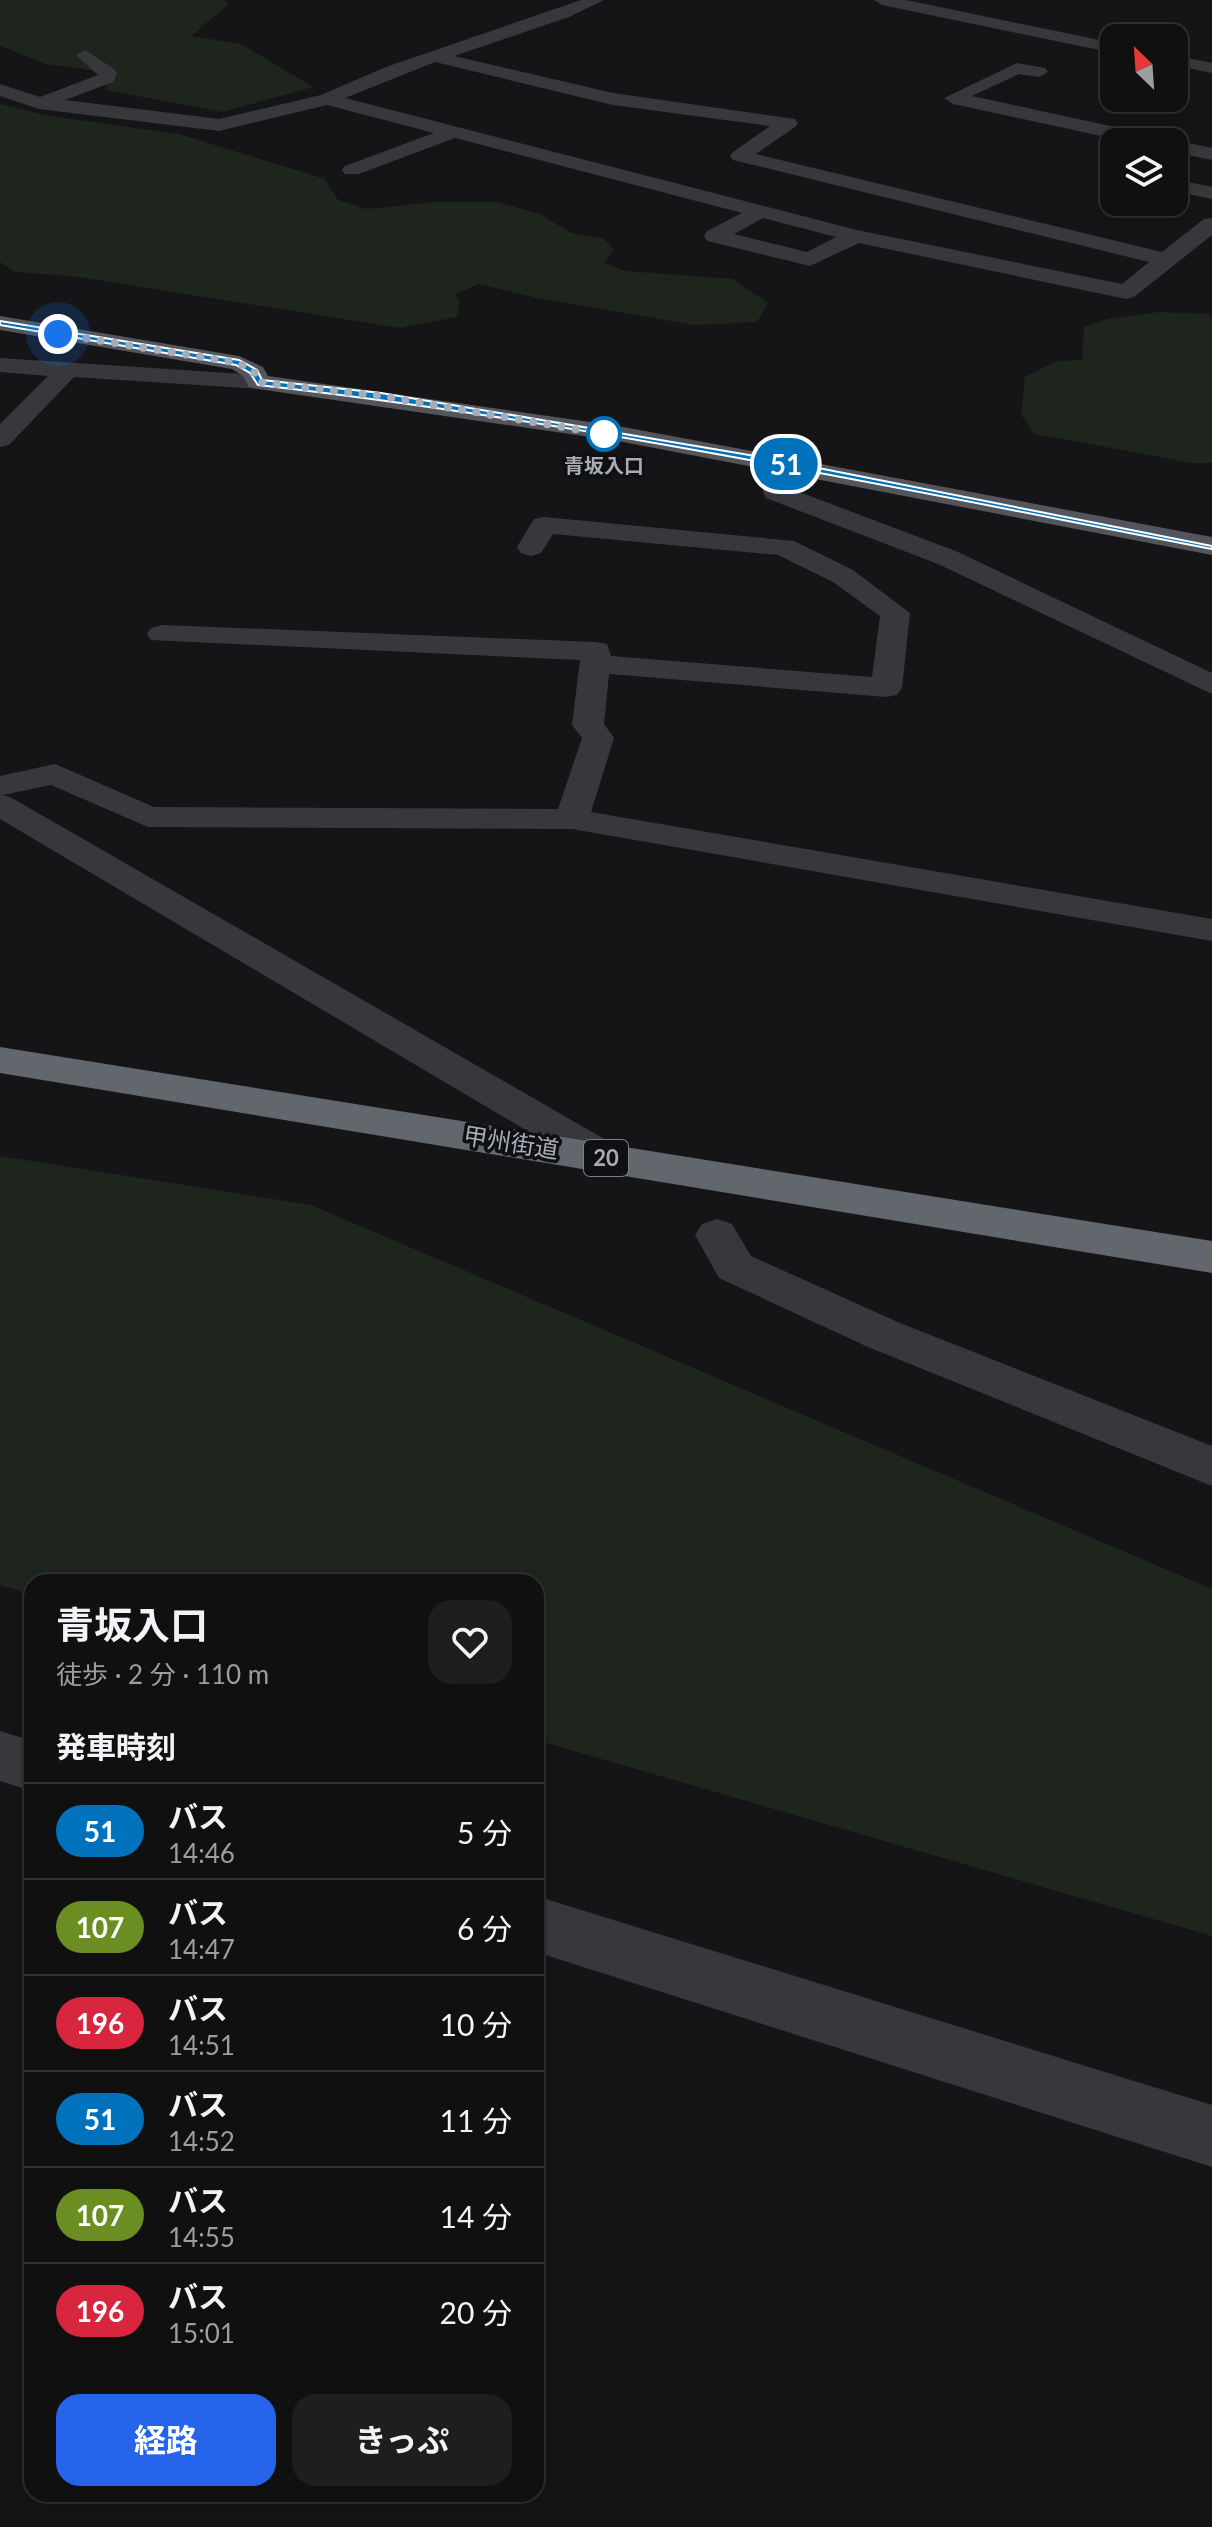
<!DOCTYPE html>
<html lang="ja">
<meta charset="utf-8">
<style>
body{margin:0;font-family:Lato,"Noto Sans JP",sans-serif;background:#1e1e1f;color:#f1f3f6;height:100vh;display:flex;flex-direction:column;font-size:30px;white-space:nowrap}
*{box-sizing:border-box;margin:0}
p{font-size:26px;color:#9c9d9f}
.icon{flex:none;width:44px;height:44px;fill:none;stroke:currentColor;stroke-width:2;stroke-linecap:round;stroke-linejoin:round}
.map{position:relative;flex:1;overflow:hidden}
.details{position:absolute;left:24px;top:1574px;width:520px;height:928px;display:flex;flex-direction:column;background:#101011;border-radius:24px;box-shadow:0 4px 12px #0003,0 0 0 2px #303031}
.details>*{flex:none}
.badge{padding:0 16px;border-radius:26px;font-size:28px;line-height:52px}
.needle{width:52px;rotate:335deg}
.controls{position:absolute;left:1100px;top:24px;display:grid;gap:16px}
.controls a{display:grid;place-items:center;width:88px;height:88px;border-radius:16px;background:#101011;box-shadow:0 4px 12px #0003,0 0 0 2px #303031;font-size:40px}
.you{position:absolute;width:40px;height:40px;margin:-20px;border:6px solid #fff;border-radius:50%;background:#1a73e8;box-shadow:0 0 0 12px #1a73e833}
.map>.badge{position:absolute;translate:-50% -50%;box-shadow:0 0 0 4px #fff}
h2{padding:0 32px;font-size:30px;line-height:72px}
.round{display:grid;place-items:center;flex:none;width:84px;height:84px;border-radius:24px;background:#1e1e1f}
.headline{display:flex;align-items:center;justify-content:space-between;height:136px;padding:0 32px}
h1{font-size:38px;font-weight:700;line-height:60px}
.primary-button{display:flex;gap:16px;margin-top:auto;padding:16px 32px}
.primary-button a{flex:1;height:92px;border-radius:24px;background:#2563eb;color:#fff;font-size:32px;font-weight:700;line-height:92px;text-align:center}
.primary-button a+a{background:#1e1e1f;color:#f1f3f6}
ul{padding:0;list-style:none}
li{display:flex;align-items:center;gap:24px;height:96px;padding:0 32px;border-top:2px solid #303031}
li div{flex:1}
li b{display:block;font-size:30px}
li em{font-style:normal}
li .badge{min-width:88px;font-weight:700;text-align:center}
.map>svg:first-child{display:block}
.green{fill:#1d251d}
.lines{fill:none;stroke-linecap:round;stroke-linejoin:round}
.minor{fill:#36383c;fill-rule:evenodd}
.major{fill:#52555b;fill-rule:evenodd}
.highway{fill:#62666d;fill-rule:evenodd}
.line{fill:#0072bc;stroke:#fff;stroke-width:2}
.walk{stroke:#a7adb8;stroke-width:8;stroke-dasharray:0 14.4}
.stop-dot{fill:#fff;stroke:#0072bc;stroke-width:4}
.labels{text-anchor:middle;stroke-width:7;stroke-linejoin:round;paint-order:stroke}
.far-stop-label{font-size:20px;font-weight:bold;fill:#a7adb8;stroke:#101012}
.shield{fill:#101012;stroke:#7a7e86;stroke-width:2}
.shield-label{font-size:22px;font-weight:bold;fill:#a7adb8}
.street-label{font-size:24px;fill:#a7adb8;stroke:#101012}
</style>
<div class="map">
<svg width="1212" height="2527" viewBox="0 0 1212 2527">
<rect width="100%" height="100%" fill="#151517"/>
<!-- green -->
<path class="green" d="M0,0h226l3,4 -38,32 50,8 72,43 -91,25 -116,-22 4,-17 -64,-9 -46,-18z
M0,104l50,12 129,18 146,45 13,21 28,9 70,-7h61l43,12 31,19 31,5 12,11 -9,14 20,8 108,8 35,24 -11,19 -63,3 -157,-27 -58,-14 -24,10 5,7 -3,16 -57,11 -328,-52 -57,-4 -15,-10z
M1159,312l49,2 4,6v143h-20l-157,-29 -14,-19 4,-38 31,-16 26,-1 2,-33 23,-8z
M0,1156l311,49 901,384v347l-676,-196v-158h-504v12l-32,-9z"/>
<g class="lines">
<!-- minor -->
<path class="minor" d="M581,0h23l-35,17 -115,39 159,37 182,26 3,4 -3,4 -39,27 406,98 42,-33 8,-1v17l-78,62 -8,2 -267,-56 -49,23 -103,-25 -3,-5 3,-5 35,-18 -287,-75 -96,36h-14l-3,-4 3,-4 89,-33 -107,-28 -108,26 -180,-22 -39,-13v-12l40,13 58,-22 -22,-20 9,-5 29,19 3,4 -4,9 -48,18 154,19 102,-24 65,-28zM435,62l178,43 157,21 -37,26 -3,4 3,4 416,102 -27,22 -265,-54 -512,-132zM763,218l73,19 -29,15 -73,-18z
M874,0h32l208,43v10l-232,-48z
M1174,55l38,8v10l-38,-8z
M1017,63l28,5 3,4 -9,5 -20,-3 -47,22 184,40 10,6h-37l-176,-38 -9,-6z
M1174,140l38,8v12l-38,-8v-10h-7z
M1174,179l38,8v12l-38,-8z
M0,358l258,17 9,2 3,5 -3,5 -9,2 -184,-12 -65,68 -9,2v-23l48,-48 -48,-4z
M773,454l9,2 4,6 3,26 169,64 254,121v21l-274,-130 -172,-66c-6,-10 -9,-32 -2,-42z
M544,517l250,24 59,29 57,43 -8,75 -5,7 -11,2 -277,-23 -5,50 10,14 -23,74 621,107v22l-640,-112 -424,-2 -97,-42 -48,10 9,3 608,350 6,10 -6,10 -15,4 -15,-4 -590,-349v-43l55,-12 99,43 404,2 24,-71 -10,-13 8,-65 -429,-20 -4,-6 4,-6 11,-3 434,17 11,2 4,12 261,21 8,-61 -47,-34 -55,-27 -225,-21 -12,19 -10,3 -10,-3 -4,-6 17,-28z
M717,1219l15,5 19,32 149,67 312,123v40l-344,-139 -149,-69 -24,-43 7,-11z
M0,1731l32,10v50l-32,-10z
M536,1896l676,209v62l-676,-215z"/>
<!-- major -->
<path class="major" d="M0,316l239,40 24,11 5,9 350,50 594,111v18l-594,-114 -360,-52 -9,-2 -6,-11 -11,-7 -232,-39z"/>
<!-- highway -->
<path class="highway" d="M0,1047l1212,194v32l-1212,-200z"/>
</g>
<!-- line -->
<path class="line" d="M0,321l239,39 18,10 5,10 119,13 392,66 439,87v3c-316,-61 -633,-128 -954,-164l-8,-12 -14,-8 -236,-40z"/>
<g class="lines">
<!-- walk -->
<path class="walk" d="M58,334l181,29 15,9 4,10 123,14 223,38"/>
</g>
<!-- markers -->
<circle class="stop-dot" cx="604" cy="434" r="16"/>
<g class="labels">
<!-- far-stop labels -->
<g class="far-stop-label">
<text x="604" y="473">青坂入口</text>
</g>
<!-- shield labels -->
<rect class="shield" x="584" y="1140" width="44" height="36" rx="6"/>
<g class="shield-label">
<text x="606" y="1166">20</text>
</g>
<!-- street labels -->
<g class="street-label">
<text transform="translate(511 1143) rotate(9)" y="8">甲州街道</text>
</g>
</g>
</svg>
<div class="controls">
<a><svg class="needle" viewBox="-14 -14 28 28"><path d="M0-13l5 13h-10z" fill="#e53935"/><path d="M0 13l5-13h-10z" fill="#9c9d9f"/></svg></a>
<a><svg class="icon" aria-label="layers" viewBox="0 0 24 24"><path d="M12 4l9 5-9 5-9-5zM3 14l9 5 9-5"/></svg></a>
</div>
<div class="you" style="left:58px;top:334px"></div>
<b class="badge" style="left:786px;top:464px;background:#0072bc;color:#fff">51</b>
<section class="details">
<div class="headline"><div><h1>青坂入口</h1><p>徒歩 · 2 分 · 110 m</p></div><a class="round"><svg class="icon" aria-label="heart" viewBox="0 0 24 24"><path d="M12 20l-8-8c-3-5 5-10 8-4 3-6 11-1 8 4z"/></svg></a></div>
<h2>発車時刻</h2>
<ul>
<li><span class="badge" style="background:#0072bc;color:#fff">51</span><div><b>バス</b><p>14:46</p></div><em>5 分</em></li>
<li><span class="badge" style="background:#6b8e23;color:#fff">107</span><div><b>バス</b><p>14:47</p></div><em>6 分</em></li>
<li><span class="badge" style="background:#d7263d;color:#fff">196</span><div><b>バス</b><p>14:51</p></div><em>10 分</em></li>
<li><span class="badge" style="background:#0072bc;color:#fff">51</span><div><b>バス</b><p>14:52</p></div><em>11 分</em></li>
<li><span class="badge" style="background:#6b8e23;color:#fff">107</span><div><b>バス</b><p>14:55</p></div><em>14 分</em></li>
<li><span class="badge" style="background:#d7263d;color:#fff">196</span><div><b>バス</b><p>15:01</p></div><em>20 分</em></li>
</ul>
<div class="primary-button"><a>経路</a><a>きっぷ</a></div>
</section>
</div>
